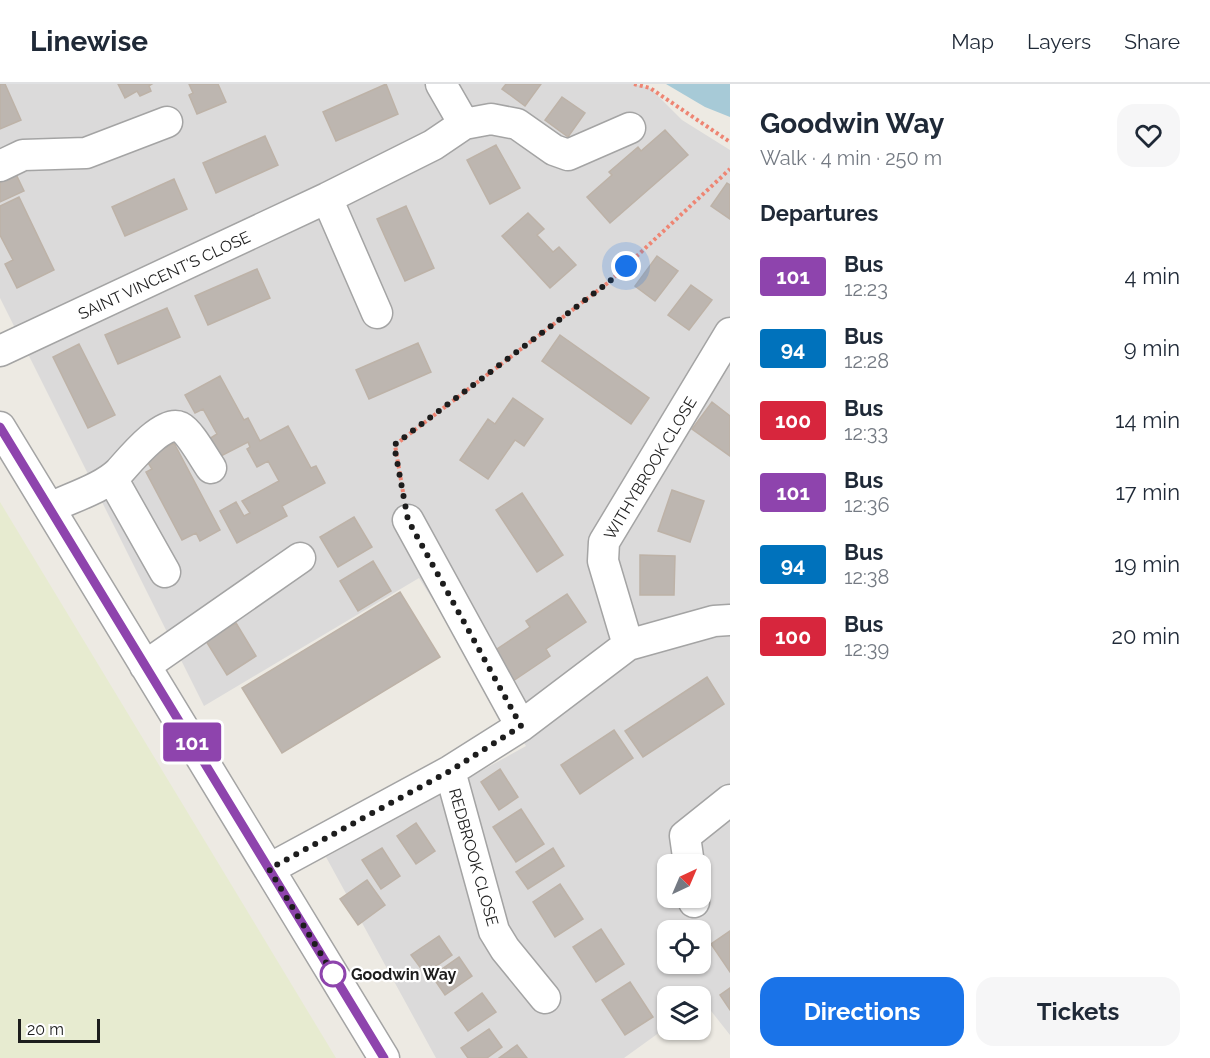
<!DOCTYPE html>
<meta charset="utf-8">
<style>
body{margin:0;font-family:Raleway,sans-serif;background:#f6f6f7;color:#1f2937;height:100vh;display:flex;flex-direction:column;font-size:22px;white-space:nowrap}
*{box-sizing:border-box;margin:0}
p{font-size:20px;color:#747a83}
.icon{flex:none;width:33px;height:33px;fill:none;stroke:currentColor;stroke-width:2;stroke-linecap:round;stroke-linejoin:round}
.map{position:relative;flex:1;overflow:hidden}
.details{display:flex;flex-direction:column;background:#fff;width:480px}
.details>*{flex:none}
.badge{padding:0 12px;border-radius:4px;font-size:21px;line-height:39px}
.needle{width:39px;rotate:44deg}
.controls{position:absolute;left:657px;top:770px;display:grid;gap:12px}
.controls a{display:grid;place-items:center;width:54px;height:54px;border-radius:12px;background:#fff;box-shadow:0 2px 4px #0004;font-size:30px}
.scale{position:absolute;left:18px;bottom:15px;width:82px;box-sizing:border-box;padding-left:6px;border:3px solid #1d1d1d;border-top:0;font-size:16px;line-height:21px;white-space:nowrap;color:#1d1d1d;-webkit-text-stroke:4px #fff;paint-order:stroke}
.you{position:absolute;width:30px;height:30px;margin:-15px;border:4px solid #fff;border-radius:50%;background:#1a73e8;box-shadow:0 0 0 9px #1a73e833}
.map>.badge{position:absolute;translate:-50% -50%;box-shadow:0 0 0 3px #fff}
h2{padding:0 30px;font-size:22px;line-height:54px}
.round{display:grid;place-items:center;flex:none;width:63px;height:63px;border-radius:18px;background:#f6f6f7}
.summary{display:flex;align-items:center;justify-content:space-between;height:102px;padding:0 30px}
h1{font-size:28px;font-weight:700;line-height:45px}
.primary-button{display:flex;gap:12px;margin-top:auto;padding:12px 30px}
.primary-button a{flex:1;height:69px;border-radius:18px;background:#1a73e8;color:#fff;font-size:24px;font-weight:700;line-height:69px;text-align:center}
.primary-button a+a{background:#f6f6f7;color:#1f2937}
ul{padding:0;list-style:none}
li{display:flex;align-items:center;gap:18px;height:72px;padding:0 30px}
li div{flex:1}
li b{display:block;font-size:22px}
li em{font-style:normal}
li .badge{min-width:66px;font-weight:700;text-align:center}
header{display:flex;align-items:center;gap:36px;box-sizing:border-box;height:84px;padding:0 30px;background:#fff;border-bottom:2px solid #e0e1e3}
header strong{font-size:28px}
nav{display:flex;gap:33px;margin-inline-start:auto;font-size:21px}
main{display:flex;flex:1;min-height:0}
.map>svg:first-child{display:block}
.residential{fill:#dbdada;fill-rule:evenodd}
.farmland{fill:#e7ebd0}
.water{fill:#a7cad7}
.building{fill:#bdb6b0;stroke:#bdb2a7;stroke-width:1.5}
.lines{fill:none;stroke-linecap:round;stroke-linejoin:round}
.minor-casing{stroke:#a4a4a4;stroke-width:33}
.path{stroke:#ee8573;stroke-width:4;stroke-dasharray:3 3;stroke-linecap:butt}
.minor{stroke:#fff;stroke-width:30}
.line-casing{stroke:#fff;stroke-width:14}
.line{stroke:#8e44ad;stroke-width:9}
.walk{stroke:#1d1d1d;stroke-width:6;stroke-dasharray:0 10.8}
.stop-dot{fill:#fff;stroke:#8e44ad;stroke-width:3}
.labels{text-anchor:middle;stroke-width:4.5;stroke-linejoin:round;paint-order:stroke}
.street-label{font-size:16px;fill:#1d1d1d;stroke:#fff}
.stop-label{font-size:16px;font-weight:bold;fill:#1d1d1d;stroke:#fff;text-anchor:start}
</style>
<header>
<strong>Linewise</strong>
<nav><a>Map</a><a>Layers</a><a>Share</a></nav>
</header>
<main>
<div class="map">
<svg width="730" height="974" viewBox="0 0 730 974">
<rect width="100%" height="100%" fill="#edeae3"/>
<!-- residential -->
<path class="residential" d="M0,0h634l16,4 32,32 48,30v885l-26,-33 -3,2 -1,-8h-32l-1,31 -43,31h-188l-110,-201 200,-111 -107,-168 -215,128 -204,-408zM668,780h32v33h-32zM668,846h32v33h-32z"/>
<!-- farmland -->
<path class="farmland" d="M0,418l336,556h-336z"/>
<!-- water -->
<path class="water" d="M666,0h64v33l-25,-10z"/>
<!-- building -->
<path class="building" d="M0,0h5l16,36 -21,9z
M118,0h34l-3,2 2,5 -11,5 -3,-5 -12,7z
M189,0h29l8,18 -29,12 -8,-19 4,-2z
M386,0l12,30 -62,27 -13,-29z
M506,0h35l-16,22 -23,-17z
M562,13l23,16 -17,24 -23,-17z
M665,46l23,25 -78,68 -23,-26 25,-22 -3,-3 29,-25 3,4z
M265,52l13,29 -62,28 -13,-30z
M496,61l24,43 -30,16 -23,-44z
M14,86l10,21 -24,11v-26z
M174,95l13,30 -62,27 -13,-29z
M727,99l3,2v34l-19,-13z
M19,113l35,73 -37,18 -12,-24 8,-4 -13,-25v-29z
M406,122l28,62 -29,13 -28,-62z
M528,129l16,16 -7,6 16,17 6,-5 17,18 -26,23 -48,-52z
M657,172l21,15 -23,30 -20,-15z
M257,185l13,29 -62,27 -13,-29z
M691,201l21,15 -23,30 -21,-15z
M167,224l13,29 -62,27 -13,-29z
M560,251l89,63 -18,26 -89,-63z
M418,259l13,29 -62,27 -13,-29z
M79,260l36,71 -27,13 -35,-71z
M220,292l24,44 4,-2 12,23 28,-15 23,42 5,-2 9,17 -43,23 5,10 -50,27 -17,-32 16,-9 8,14 6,-3 -8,-12 37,-20 -11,-20 -11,6 -10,-18 3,-2 -2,-5 -29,15 -10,-18 8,-5 -14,-25 -8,4 -10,-18z
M513,314l30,21 -19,27 -9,-6 -27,39 -28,-19 28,-41 7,5z
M712,318l18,14v40l-38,-27z
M174,359l46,87 -20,11 -4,-8 -14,7 -36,-68 6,-3 -7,-11z
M672,406l32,11 -14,41 -32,-11z
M522,409l41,62 -26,17 -41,-62z
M354,433l18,30 -34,20 -18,-30z
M640,471l35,1 -1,39h-34z
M373,477l18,30 -33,20 -18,-30z
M400,508l40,65 -158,96 -40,-65z
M567,510l19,28 -40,27 4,7 -40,27 -19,-30 39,-26 -4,-6z
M236,539l20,33 -29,19 -21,-34z
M707,593l17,27 -81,53 -18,-26z
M614,646l19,28 -53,36 -19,-29z
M500,685l18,28 -19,13 -18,-28z
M521,725l23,35 -28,18 -23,-35z
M416,739l19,28 -19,13 -19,-28z
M382,764l18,28 -19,13 -19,-29z
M553,764l11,18 -36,23 -12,-17z
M367,796l18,25 -27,20 -18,-26z
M560,800l23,35 -28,18 -22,-35z
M601,845l23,35 -28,18 -23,-35z
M730,847v41l-19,-28z
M439,852l13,19 -27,19 -14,-19z
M459,873l13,19 -27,19 -13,-19z
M630,898l23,35 -28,18 -23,-35z
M730,904v22l-10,-15z
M482,909l14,19 -28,19 -13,-18z
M489,945l13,18 -15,11h-19l-7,-10z
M517,961l10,13h-28z"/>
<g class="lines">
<defs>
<path id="minor" d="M441,0l23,40
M0,82l23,-11 63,-2 81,-31
M327,114l50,115
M0,267l327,-153 106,-53 31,-21 27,-5 26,5 37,26 14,5 62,-27
M0,343l384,631
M112,394l53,94
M50,424c20,-10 53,-20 69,-36 10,-11 44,-53 61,-45 10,5 24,31 31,41
M408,436l113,206
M628,561l-25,-84 1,-19 126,-209
M145,582l155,-108
M450,687l44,160 11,18 40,49
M689,780l-4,-28 45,-36
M269,785l181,-98 71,-45 107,-81 86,-24 16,-1
M693,813l1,5"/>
</defs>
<!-- minor casing -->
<use href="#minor" class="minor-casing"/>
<!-- path -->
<path class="path" d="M634,0l16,4 80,54
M403,408l-8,-47 214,-163 121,-113"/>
<!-- minor -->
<use href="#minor" class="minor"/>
</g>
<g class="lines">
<defs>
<path id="line" d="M0,343l384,631"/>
</defs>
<!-- line casing -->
<use href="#line" class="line-casing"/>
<!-- line -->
<use href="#line" class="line"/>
<!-- walk -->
<path class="walk" d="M333,890l5,8 -69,-113 181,-98 71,-45 -113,-206 -14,-75 215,-163 17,-16"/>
</g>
<!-- markers -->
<circle class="stop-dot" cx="333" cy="890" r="12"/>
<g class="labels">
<!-- street labels -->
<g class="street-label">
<text transform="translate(164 191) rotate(-25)" y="6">SAINT VINCENT'S CLOSE</text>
<text transform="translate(650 384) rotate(-59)" y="6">WITHYBROOK CLOSE</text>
<text transform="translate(474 773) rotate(74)" y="6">REDBROOK CLOSE</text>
</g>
<!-- stop labels -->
<g class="stop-label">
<text x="351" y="896">Goodwin Way</text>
</g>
</g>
</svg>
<div class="controls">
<a><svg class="needle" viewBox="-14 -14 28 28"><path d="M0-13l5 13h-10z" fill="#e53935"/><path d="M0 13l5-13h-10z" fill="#747a83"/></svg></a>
<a><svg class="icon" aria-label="locate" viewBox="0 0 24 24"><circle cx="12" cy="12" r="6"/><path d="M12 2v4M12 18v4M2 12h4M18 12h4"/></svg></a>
<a><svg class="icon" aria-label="layers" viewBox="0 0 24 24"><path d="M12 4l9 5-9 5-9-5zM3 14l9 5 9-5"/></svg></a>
</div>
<div class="scale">20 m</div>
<div class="you" style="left:626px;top:182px"></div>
<b class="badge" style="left:192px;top:658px;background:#8e44ad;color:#fff">101</b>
</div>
<section class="details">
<div class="summary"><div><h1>Goodwin Way</h1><p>Walk · 4 min · 250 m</p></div><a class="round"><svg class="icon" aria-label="heart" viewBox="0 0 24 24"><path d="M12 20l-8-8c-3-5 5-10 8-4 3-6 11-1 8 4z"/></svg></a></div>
<h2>Departures</h2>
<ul>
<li><span class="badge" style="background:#8e44ad;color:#fff">101</span><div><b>Bus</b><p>12:23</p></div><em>4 min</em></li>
<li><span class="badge" style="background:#0072bc;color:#fff">94</span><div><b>Bus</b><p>12:28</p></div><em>9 min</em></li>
<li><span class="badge" style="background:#d7263d;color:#fff">100</span><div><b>Bus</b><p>12:33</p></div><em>14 min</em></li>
<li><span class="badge" style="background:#8e44ad;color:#fff">101</span><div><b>Bus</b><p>12:36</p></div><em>17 min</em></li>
<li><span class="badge" style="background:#0072bc;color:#fff">94</span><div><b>Bus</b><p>12:38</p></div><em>19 min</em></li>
<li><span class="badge" style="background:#d7263d;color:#fff">100</span><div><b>Bus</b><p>12:39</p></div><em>20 min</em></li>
</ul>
<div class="primary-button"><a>Directions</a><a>Tickets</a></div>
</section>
</main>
